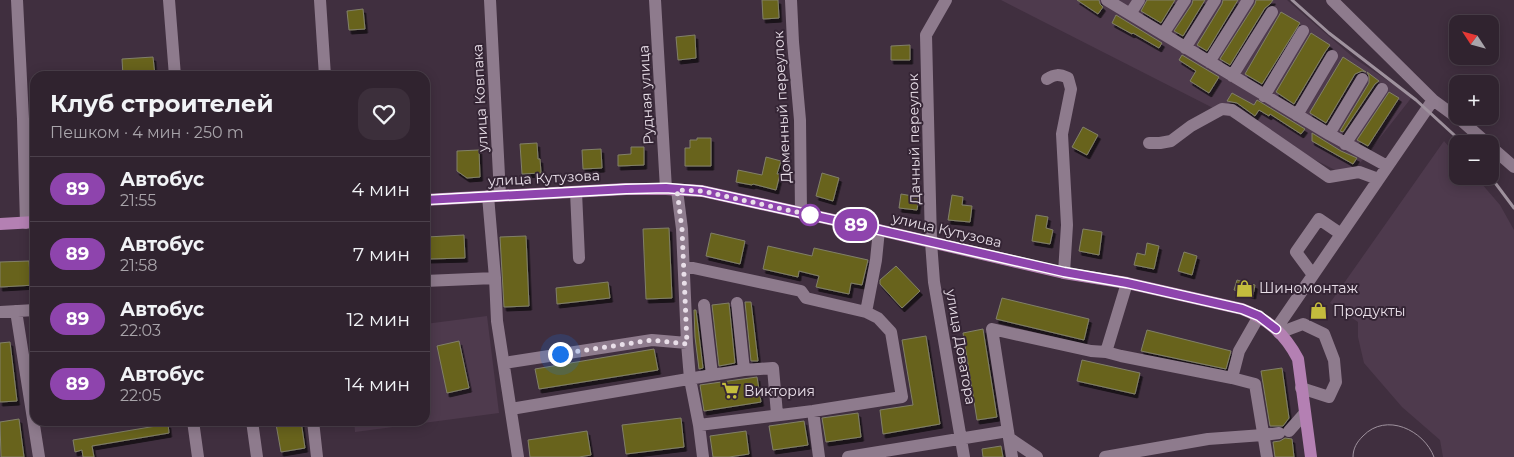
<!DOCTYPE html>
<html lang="ru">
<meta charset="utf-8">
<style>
body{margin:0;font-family:Montserrat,sans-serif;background:#3c2f3b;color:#f1f3f6;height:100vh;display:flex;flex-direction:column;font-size:19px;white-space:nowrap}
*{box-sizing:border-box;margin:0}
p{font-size:16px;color:#a8a4aa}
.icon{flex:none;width:28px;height:28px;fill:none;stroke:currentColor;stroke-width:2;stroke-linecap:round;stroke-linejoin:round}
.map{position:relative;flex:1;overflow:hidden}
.details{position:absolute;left:30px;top:71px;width:400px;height:355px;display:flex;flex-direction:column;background:#30232f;border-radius:15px;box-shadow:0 2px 12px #0003,0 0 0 1px #4b404b}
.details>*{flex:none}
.badge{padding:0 10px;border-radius:16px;font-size:18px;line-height:32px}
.needle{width:32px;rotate:306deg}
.fabs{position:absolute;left:1449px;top:15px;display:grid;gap:10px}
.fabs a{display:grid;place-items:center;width:50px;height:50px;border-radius:10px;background:#30232f;box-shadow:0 2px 12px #0003,0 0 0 1px #4b404b;font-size:25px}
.you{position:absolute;width:25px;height:25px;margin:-12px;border:4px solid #fff;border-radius:50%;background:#1a73e8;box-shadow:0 0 0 8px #1a73e833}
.map>.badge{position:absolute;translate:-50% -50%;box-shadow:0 0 0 2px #fff}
.round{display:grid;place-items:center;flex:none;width:52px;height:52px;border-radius:15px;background:#3c2f3b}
.overview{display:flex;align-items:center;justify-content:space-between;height:85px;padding:0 20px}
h1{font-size:24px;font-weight:700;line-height:38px}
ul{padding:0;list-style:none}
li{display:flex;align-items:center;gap:15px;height:65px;padding:0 20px;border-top:1px solid #4b404b}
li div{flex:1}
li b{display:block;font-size:19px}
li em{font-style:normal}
li .badge{min-width:55px;font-weight:700;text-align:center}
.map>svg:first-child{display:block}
.built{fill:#4e3a4d}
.building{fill:#68631d;stroke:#818068;filter:url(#shadow)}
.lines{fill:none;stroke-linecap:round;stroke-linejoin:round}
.minor{stroke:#8e7b8d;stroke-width:12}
.major{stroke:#b480b3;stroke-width:12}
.tram{stroke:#9f929e;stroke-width:1}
.rail{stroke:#9f929e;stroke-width:3}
.line-casing{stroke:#fff;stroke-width:11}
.line{stroke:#8e44ad;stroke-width:8}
.walk{stroke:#e9dfe9;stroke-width:5;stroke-dasharray:0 9}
.stop-dot{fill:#fff;stroke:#8e44ad;stroke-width:2.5}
.labels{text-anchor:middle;stroke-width:4;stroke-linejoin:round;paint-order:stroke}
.street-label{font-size:14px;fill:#e9dfe9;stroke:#352535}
.poi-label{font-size:14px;fill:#e9dfe9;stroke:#352535;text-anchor:start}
</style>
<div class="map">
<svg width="1514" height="457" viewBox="0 0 1514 457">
<defs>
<filter id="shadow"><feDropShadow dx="2.5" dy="4" stdDeviation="0" flood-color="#0009"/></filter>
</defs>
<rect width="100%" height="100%" fill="#402f3f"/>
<!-- built -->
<path class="built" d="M1001,0h286l67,58 58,39 -55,70 -18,5z
M1444,141l13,15 1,20h17l25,29 14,25v227h-71l-3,-17 -38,-33 -38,-44 -6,-26v-15l-28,-19z
M487,316l12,97 -144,19 -1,-11h71v-97z"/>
<!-- building -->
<path class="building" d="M762,0h16l1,18 -16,1z
M1077,0h22l1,4 3,3 -5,7z
M1147,0h28l-14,23 -20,-12z
M1193,0h12l-22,36 -9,-5 18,-27z
M1223,0h15l-31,51 -10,-6 25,-41z
M1256,0h17l-3,4 -5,4 -35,57 -10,-6 35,-55z
M363,9l2,20 -16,1 -2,-19z
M1281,12l19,11 -38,61 -17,-10z
M1116,15l46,28 -3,5 -26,-15 -1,1 -20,-11z
M1311,33l19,12 -5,7 -31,52 -18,-12z
M695,35l1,23 -18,2 -2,-23z
M910,45v15h-19v-14z
M1182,55l37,22 -10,16 -19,-12 6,-10 -17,-11z
M153,57l2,19h-32l-1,-17z
M1343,57l23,15 -4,-1 -7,3 -29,49 -16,-10v-1z
M1367,72l12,9 -4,3 -32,48 -3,-1 29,-48v-7z
M1389,92l10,6 -31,48 -11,-6z
M1232,93l22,12 3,-5 48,29 -4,5 -31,-20 -1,2 -10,-6 -4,6 -18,-13 -10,-2z
M1083,127l15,8 -11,20 -15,-8z
M1312,133l29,18 16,7 -4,6 -41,-23z
M697,138h14v28h-26v-18h5v-8h7z
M537,143l1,16h2l1,14 -19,1 -2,-30z
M631,147h13v18l-26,1v-11l13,-1z
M601,149l1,19 -19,1 -1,-19z
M479,150l1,27 -13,1 -10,-7v-20z
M766,157l15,4 -4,13h3l-4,16 -23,-6 -1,1 -16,-3 2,-12 24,5z
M822,173l17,5 -6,23 -17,-5z
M901,194l18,3 -2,13 -18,-2z
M952,195l11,2 -1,8 10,1 -2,16 -22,-2z
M1036,215l12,2 -2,11 7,2 -3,14 -18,-3z
M669,228l3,70 -26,1 -3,-70z
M1083,229l19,3 -3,23 -20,-4z
M711,233l34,8 -5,23 -34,-8z
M464,235l1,23 -37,1 -1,-22z
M526,236l3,70 -25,1 -4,-70z
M1147,243l12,3 -5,23 -20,-4 3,-12 8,2z
M768,246l44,10 2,-8 54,12 -6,25 -11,-2 -2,11 -33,-7 3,-11 -20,-5 -1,6 -35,-8z
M1184,252l13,4 -5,19 -14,-4z
M29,261l1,14h5v10l-35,2v-25z
M896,266l24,25 -18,17 -22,-24v-4z
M1237,280l18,5 -2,10 -19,-5z
M608,282l2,16 -53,6 -1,-16z
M1002,298l87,21 -5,21 -88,-21z
M745,302h6l7,59h-7z
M729,303l6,60 -16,3 -7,-61z
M694,310h2l7,58 -4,1 -4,-32z
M983,329l14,88 -20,3 -14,-87z
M1147,330l84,21 -5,18 -85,-18z
M926,336l14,88 -57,10 -3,-24 33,-5 -11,-65z
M459,341l10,47 -22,5 -10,-47z
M10,342l7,59 -17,1v-59z
M654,349l4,21 -119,19 -4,-20z
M1082,360l58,13 -5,21 -58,-13z
M1282,368l7,50 -6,8h-13l-9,-55z
M757,377l4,25 -57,9 -4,-26z
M858,413l3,24 -35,5 -4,-24z
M681,418l3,29 -58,7 -4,-29z
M19,419l5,38h-23l-1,-35z
M292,421h9l4,27 -24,4 -5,-28z
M804,421l4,24 -35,5 -4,-24z
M168,424l1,9 -77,13 2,11h-11l-1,-7 -7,2 -2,-12z
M587,431l4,24 -12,2h-49l-2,-17z
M746,431l3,23 -20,3h-16l-3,-21z
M1285,438l7,1 2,18h-19l-2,-15 7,-1z
M1001,446l2,11h-20l-1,-8z"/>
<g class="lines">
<!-- minor -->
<path class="minor" d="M17,0l6,119 3,104
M169,0l6,76
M320,0l5,76
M490,0l10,195
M655,0l11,189
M791,0l2,42 7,78 1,93
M946,0l-20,35 5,207 3,40 30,175
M1107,0l222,134 58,32
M1332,0l101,100
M1130,14l9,-14
M1163,34l22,-34
M1185,48l30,-48
M1209,62l39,-62
M1232,76l40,-64
M1047,79c8,-5 12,-5 21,-1l3,11 -9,45 5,91 -3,48
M1264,96l39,-65
M1297,115l35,-59
M1329,134l33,-55
M1149,143h11l11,-2 20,-15 31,-17 10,1 97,67 30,-5 19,7
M1345,144l37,-55
M1490,146l24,21
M677,190l5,39 5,114 3,36 9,46 4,32
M576,192l3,66
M488,196l7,82 2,43 21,136
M684,266l117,25 5,7 60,14 12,6 13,14 11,65 -89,14 -114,14
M1313,275l-17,-23 23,-33 22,15
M425,281l70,-3
M737,303l7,67
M704,305l8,70
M16,311l23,146
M0,312l35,-2
M866,312l10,-52 3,-30
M1276,329l157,-229 30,22 25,22
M1279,333l24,-9 21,10 10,26 2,22 -7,15 -28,-9
M1106,352l21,-69
M504,363l148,-23 35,3
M1232,378l7,-27 20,-35
M511,409l201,-34 32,-5 29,-2 4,46
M813,411l6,46
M193,421l5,36
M252,421l5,36
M313,421l4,36
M1289,431l15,-17
M1009,438l28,19
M848,457l160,-26
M1012,457l-20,-128 99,22 15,1 15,4 111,22 23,6 12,73
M1105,457l103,-18 55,-4 16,-2"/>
<!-- major -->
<path class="major" d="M425,200l201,-11h40l36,2 177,39 185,43 63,10 115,26c26,10 43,25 56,50l13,98
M0,224l35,-2"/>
<!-- tram -->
<path class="tram" d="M1353,457c0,-9 4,-15 10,-21 23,-24 61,-6 71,21"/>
<!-- rail -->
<path class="rail" d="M1292,0l37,33 87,67 48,44
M1490,176l24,32"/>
</g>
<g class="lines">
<defs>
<path id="line" d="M425,200l201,-11 40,-1 36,3 177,39 185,42 63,11 115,26 17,7 17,13"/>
</defs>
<!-- line casing -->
<use href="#line" class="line-casing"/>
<!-- line -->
<use href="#line" class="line"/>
<!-- walk -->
<path class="walk" d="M560,354l92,-14 35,4 -5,-115 -5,-39 25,1 108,24"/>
</g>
<!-- icons -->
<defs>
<symbol id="shop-bare" viewBox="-9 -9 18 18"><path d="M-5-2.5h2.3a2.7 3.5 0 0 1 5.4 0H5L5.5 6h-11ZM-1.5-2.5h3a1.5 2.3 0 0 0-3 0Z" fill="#c4bc3d" stroke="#352535" stroke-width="2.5" paint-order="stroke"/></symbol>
<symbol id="supermarket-bare" viewBox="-9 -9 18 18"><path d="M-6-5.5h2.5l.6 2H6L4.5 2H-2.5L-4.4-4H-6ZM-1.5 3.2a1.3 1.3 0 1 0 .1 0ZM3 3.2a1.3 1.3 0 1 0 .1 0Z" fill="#c4bc3d" stroke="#352535" stroke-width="2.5" paint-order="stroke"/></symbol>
</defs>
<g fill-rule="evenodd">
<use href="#shop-bare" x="1232" y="276" width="25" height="25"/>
<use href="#shop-bare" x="1306" y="298" width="25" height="25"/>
<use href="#supermarket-bare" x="718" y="378" width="25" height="25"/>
</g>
<!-- markers -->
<circle class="stop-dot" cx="810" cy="215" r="10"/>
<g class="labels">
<!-- street labels -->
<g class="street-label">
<text transform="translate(646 95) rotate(-93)" y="5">Рудная улица</text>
<text transform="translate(480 98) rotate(-93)" y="5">улица Ковпака</text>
<text transform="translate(782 107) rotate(-93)" y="5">Доменный переулок</text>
<text transform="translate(914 139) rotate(-91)" y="5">Дачный переулок</text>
<text transform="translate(544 178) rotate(-3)" y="5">улица Кутузова</text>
<text transform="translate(947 230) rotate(13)" y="5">улица Кутузова</text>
<text transform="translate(961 347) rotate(80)" y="5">улица Доватора</text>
</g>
<!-- poi labels -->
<g class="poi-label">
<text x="1259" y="293">Шиномонтаж</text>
<text x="1333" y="316">Продукты</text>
<text x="744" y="396">Виктория</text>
</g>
</g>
</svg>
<div class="fabs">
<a><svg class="needle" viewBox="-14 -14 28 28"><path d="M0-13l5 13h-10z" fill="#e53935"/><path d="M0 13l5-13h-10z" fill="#a8a4aa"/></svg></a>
<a>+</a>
<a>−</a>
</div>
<div class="you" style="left:560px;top:354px"></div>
<b class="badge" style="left:856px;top:225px;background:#8e44ad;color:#fff">89</b>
<section class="details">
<div class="overview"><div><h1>Клуб строителей</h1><p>Пешком · 4 мин · 250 m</p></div><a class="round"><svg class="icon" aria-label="heart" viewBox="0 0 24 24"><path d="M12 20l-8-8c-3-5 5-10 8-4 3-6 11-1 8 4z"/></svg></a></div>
<ul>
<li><span class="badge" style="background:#8e44ad;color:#fff">89</span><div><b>Автобус</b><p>21:55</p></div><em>4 мин</em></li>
<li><span class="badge" style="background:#8e44ad;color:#fff">89</span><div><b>Автобус</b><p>21:58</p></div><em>7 мин</em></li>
<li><span class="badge" style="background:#8e44ad;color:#fff">89</span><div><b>Автобус</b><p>22:03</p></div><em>12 мин</em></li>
<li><span class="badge" style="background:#8e44ad;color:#fff">89</span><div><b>Автобус</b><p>22:05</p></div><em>14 мин</em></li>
</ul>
</section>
</div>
